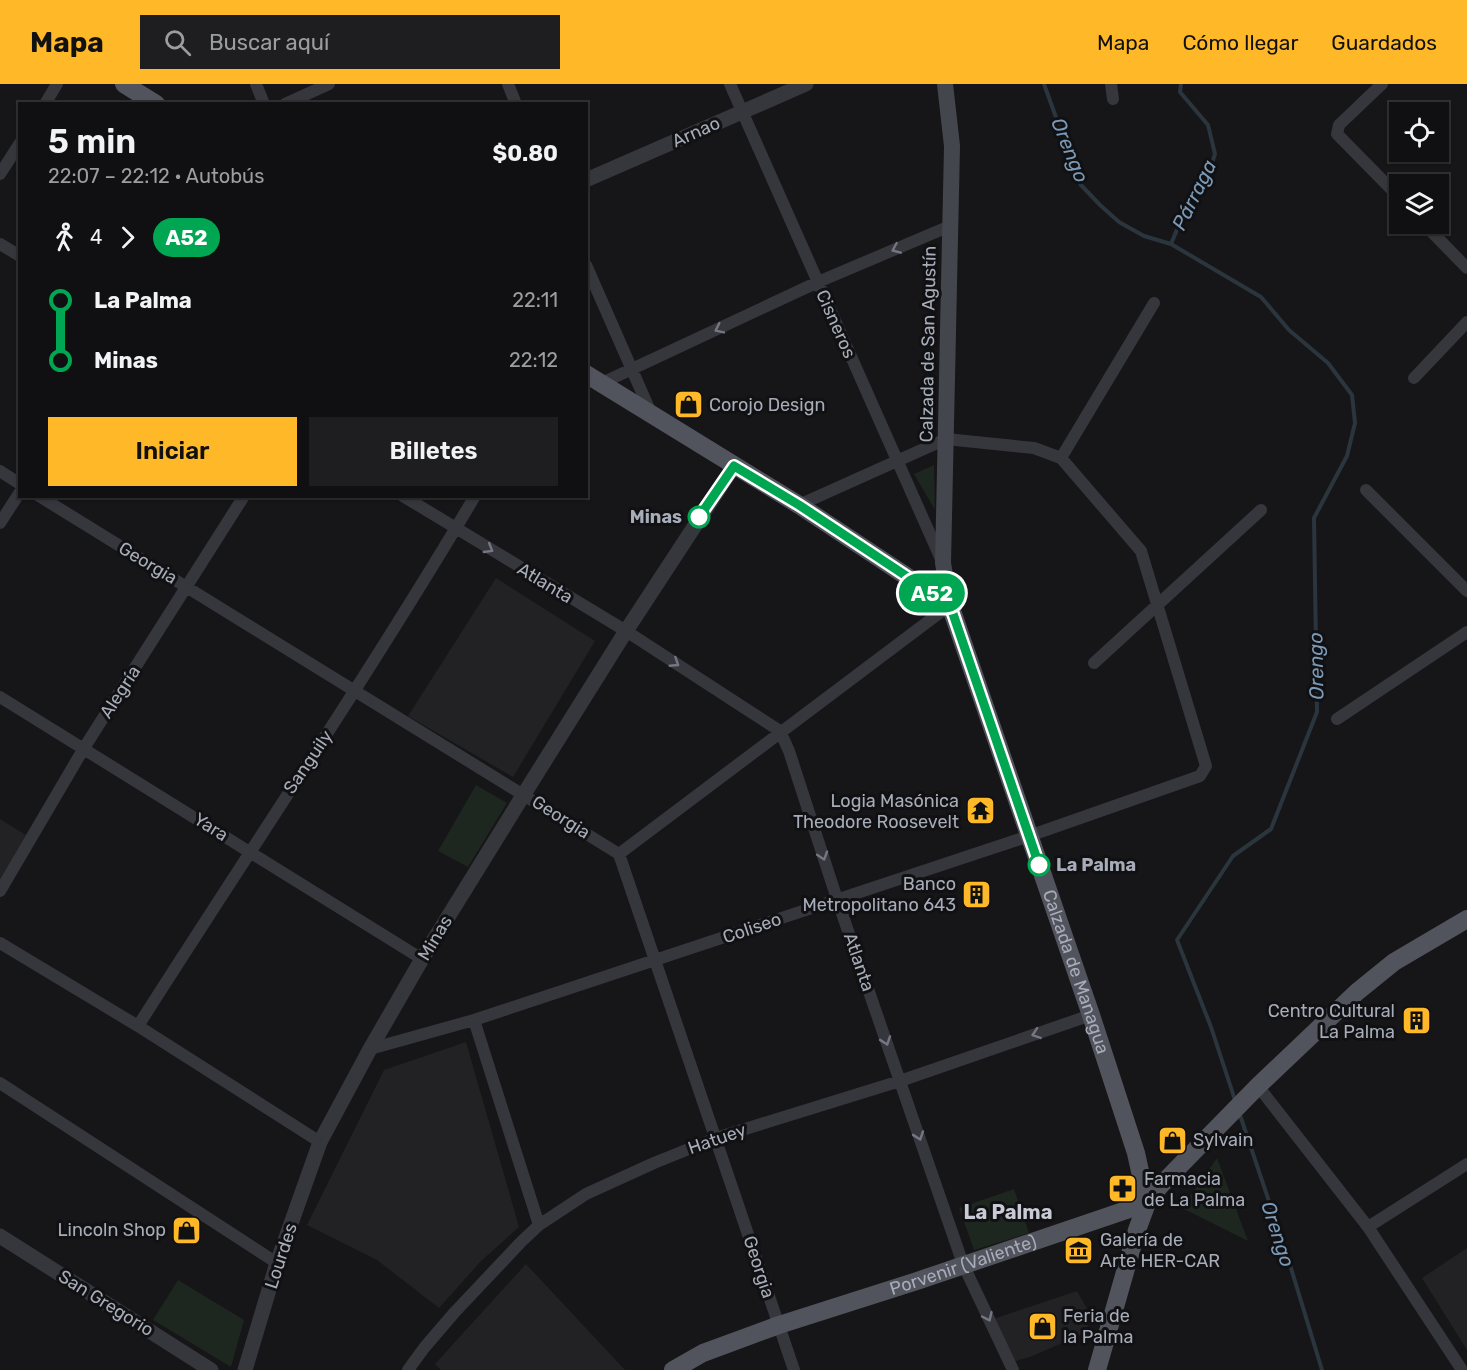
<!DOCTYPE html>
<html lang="es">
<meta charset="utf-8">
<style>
body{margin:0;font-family:Rubik,sans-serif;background:#1e1e20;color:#f1f3f6;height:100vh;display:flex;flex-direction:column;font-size:22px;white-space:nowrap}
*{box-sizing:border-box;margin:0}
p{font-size:20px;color:#9c9d9f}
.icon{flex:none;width:33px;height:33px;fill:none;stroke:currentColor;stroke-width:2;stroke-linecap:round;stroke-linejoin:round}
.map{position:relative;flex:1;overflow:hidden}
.side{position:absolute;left:18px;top:18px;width:570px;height:396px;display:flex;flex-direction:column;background:#101012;border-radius:0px;box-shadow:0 2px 4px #0004,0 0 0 2px #303032}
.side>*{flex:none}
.badge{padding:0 12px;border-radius:20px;font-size:21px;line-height:39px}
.tools{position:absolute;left:1389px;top:18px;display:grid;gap:12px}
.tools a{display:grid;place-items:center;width:60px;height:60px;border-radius:0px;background:#101012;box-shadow:0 2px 4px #0004,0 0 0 2px #303032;font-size:30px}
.map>.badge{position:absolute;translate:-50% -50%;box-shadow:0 0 0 3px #fff}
.legs{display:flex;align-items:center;gap:9px;height:66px;padding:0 30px;font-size:20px}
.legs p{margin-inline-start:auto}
.overview{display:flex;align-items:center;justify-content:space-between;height:102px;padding:0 30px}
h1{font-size:33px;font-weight:600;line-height:45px}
.primary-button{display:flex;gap:12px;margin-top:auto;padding:12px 30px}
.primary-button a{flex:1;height:69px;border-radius:0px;background:#ffb827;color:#111;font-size:24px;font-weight:600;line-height:69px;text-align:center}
.primary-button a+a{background:#1e1e20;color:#f1f3f6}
ul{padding:0 30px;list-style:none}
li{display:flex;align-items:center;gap:21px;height:60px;font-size:22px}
li i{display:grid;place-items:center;width:9px;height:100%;margin:0 8px;background:currentColor}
li i::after{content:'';width:15px;height:15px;margin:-8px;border:4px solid;border-radius:50%;background:#101012}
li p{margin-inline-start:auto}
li:first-child i{background:linear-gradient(#0000 50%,currentColor 0)}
li:last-child i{background:linear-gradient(currentColor 50%,#0000 0)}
header{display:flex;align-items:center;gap:36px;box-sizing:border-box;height:84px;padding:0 30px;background:#ffb827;color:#111}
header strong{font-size:28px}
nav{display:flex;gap:33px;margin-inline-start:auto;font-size:21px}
.search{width:420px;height:54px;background:#1e1e20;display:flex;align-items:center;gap:15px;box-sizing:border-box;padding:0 21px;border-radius:0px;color:#9c9d9f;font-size:22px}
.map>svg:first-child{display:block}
.built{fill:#222225}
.green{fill:#1d261f}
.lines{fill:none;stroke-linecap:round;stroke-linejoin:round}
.stream{stroke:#2b353d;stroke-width:4}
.minor{stroke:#36373d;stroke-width:12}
.tertiary{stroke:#36373d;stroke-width:15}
.secondary{stroke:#44464d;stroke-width:16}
.primary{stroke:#52545d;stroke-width:18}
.oneway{stroke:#747781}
.line-1-casing{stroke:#fff;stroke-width:14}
.line-1{stroke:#00a651;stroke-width:9}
.stop-1-dot{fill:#fff;stroke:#00a651;stroke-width:3}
.labels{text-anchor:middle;stroke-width:6;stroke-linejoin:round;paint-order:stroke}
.street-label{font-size:18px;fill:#a7acb9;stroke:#111113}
.poi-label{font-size:18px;fill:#a7acb9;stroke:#111113;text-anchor:start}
.stop-label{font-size:18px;font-weight:bold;fill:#a7acb9;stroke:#111113;text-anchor:end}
.water-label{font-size:20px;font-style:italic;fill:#7b9ab7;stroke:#111113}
.neighbourhood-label{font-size:20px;font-weight:bold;fill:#c8cbd5;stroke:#111113}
</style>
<header>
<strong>Mapa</strong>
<div class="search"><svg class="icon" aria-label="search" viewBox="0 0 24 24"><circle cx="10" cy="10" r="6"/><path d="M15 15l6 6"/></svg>Buscar aquí</div>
<nav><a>Mapa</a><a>Cómo llegar</a><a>Guardados</a></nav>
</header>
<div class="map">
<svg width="1467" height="1286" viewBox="0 0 1467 1286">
<rect width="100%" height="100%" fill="#161618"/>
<!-- built -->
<path class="built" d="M496,494l99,63 -82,136 -105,-61z
M0,735l26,16 -26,44z
M466,958l53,185 -39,35 -41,46 -62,-48 -70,-35 77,-155z
M1467,1164v102l-45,-72z
M526,1180l57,61 42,45h-184l-6,-6z
M1077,1207l14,25 -6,17 -55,24 -15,4 -22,-42z"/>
<!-- green -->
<path class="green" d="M934,381l1,45 -21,-36z
M476,701l31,18 -39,64 -30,-16z
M1217,1074l31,83 -66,-33z
M1014,1105l15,44 -55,17 -15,-42z
M178,1196l66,40 -13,47 -78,-47z"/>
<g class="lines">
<!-- stream -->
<path class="stream" d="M1044,0l36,100 20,21 19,17 25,14 27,8 90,53 28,33 39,33 24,32 3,28 -8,33 -33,62 3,194 -46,117 -38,27 -56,84 34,87 24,73
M1171,160l29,-70 12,-11 3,-9 -7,-29 -28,-33 1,-8
M1239,1028l48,143 35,115"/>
<!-- minor -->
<path class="minor" d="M256,0l8,20
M508,0l8,20
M730,0l211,475
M1111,0l2,15
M1382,0l-43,41 -2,9 63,64
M45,20l12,-20
M285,20l44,-20
M0,90l20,-31
M1424,140l43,44
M0,160l20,12
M586,181l65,148
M1414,294l53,-56
M602,299l216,-101 132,-56
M1061,374l93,-155
M0,387l20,13
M1366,406l101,101
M39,412l580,358 175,516
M403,412l223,135 154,100 9,20 48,148 126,365 50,106
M0,439l20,-31
M1094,579l167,-153
M0,613l422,262
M1337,635l130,-87
M619,770l331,-249
M0,807l84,-143 160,-252
M0,859l138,83 182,116
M474,936l65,205
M138,942c112,-176 230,-350 337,-530
M370,965l104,-29 555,-184 171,-60 6,-10 -65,-215 -80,-93 -27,-10 -88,-9 -147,66
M0,999l277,180
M1258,1002l110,141 94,143
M1368,1143l99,-63
M408,1286l16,-22 30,-35 67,-71 18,-17 47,-31 68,-31 62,-25 184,-57 191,-66"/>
<!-- tertiary -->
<path class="tertiary" d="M586,96l220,-96
M0,1152l211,134
M245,1286l32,-107 43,-121 50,-93 52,-90 102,-165 102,-163 108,-165"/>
<!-- secondary -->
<path class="secondary" d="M945,0l7,62 -9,417 7,42"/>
<!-- primary -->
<g class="primary">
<path d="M124,0l32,20"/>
<path id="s1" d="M586,290l213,131 151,100 141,410 45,138 11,50"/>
<path id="s2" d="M673,1286l30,-17 76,-28 138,-44 230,-78"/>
<path d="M1097,1286l40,-140 10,-27 12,-16 99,-101 99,-94 37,-30 73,-43"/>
</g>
</g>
<!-- one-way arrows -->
<defs><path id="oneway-chevron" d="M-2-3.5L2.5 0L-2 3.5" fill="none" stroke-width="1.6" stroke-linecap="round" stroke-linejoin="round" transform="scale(1.5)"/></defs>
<g class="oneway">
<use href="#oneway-chevron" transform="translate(896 165) rotate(157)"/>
<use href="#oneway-chevron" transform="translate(719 245) rotate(154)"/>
<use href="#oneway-chevron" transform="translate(489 465) rotate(31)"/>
<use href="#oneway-chevron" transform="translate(675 579) rotate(33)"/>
<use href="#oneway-chevron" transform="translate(823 772) rotate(72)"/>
<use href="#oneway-chevron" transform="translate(1036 950) rotate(161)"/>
<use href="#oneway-chevron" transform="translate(886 957) rotate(71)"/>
<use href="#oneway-chevron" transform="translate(919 1052) rotate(71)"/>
<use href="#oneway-chevron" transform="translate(988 1233) rotate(65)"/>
</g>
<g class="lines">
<defs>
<path id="line-1" d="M699,433l35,-51 65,39 151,100 89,260"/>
</defs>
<!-- line-1 casing -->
<use href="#line-1" class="line-1-casing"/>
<!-- line-1 -->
<use href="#line-1" class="line-1"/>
</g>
<!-- icons -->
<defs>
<symbol id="shop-square" viewBox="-11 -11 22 22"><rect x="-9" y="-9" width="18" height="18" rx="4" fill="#ffb827" stroke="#111113"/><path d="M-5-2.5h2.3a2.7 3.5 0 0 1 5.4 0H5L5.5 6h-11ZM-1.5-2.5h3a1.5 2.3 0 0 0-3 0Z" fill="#111"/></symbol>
<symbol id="temple-square" viewBox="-11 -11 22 22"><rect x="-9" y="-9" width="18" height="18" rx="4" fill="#ffb827" stroke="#111113"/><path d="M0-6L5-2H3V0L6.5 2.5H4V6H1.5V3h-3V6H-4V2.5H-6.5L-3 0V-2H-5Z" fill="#111"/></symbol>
<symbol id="building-square" viewBox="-11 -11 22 22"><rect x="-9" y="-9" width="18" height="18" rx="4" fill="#ffb827" stroke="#111113"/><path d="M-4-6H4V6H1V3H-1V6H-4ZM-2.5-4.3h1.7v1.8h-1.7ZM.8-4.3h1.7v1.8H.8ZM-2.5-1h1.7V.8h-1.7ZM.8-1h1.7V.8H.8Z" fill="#111"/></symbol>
<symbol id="pharmacy-square" viewBox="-11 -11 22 22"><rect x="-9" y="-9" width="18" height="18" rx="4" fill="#ffb827" stroke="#111113"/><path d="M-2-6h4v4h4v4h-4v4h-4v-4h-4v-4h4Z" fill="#111"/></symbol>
<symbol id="museum-square" viewBox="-11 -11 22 22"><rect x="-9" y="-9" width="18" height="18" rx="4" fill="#ffb827" stroke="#111113"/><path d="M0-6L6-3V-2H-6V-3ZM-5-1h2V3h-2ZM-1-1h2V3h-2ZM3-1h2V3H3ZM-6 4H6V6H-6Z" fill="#111"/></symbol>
</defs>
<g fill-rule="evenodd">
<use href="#shop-square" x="672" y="304" width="33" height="33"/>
<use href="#temple-square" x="964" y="710" width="33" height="33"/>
<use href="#building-square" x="960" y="794" width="33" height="33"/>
<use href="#building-square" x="1400" y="920" width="33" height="33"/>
<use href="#shop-square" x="1156" y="1040" width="33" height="33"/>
<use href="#pharmacy-square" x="1106" y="1088" width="33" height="33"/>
<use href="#shop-square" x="170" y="1130" width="33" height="33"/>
<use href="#museum-square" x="1062" y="1150" width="33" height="33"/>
<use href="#shop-square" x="1026" y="1226" width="33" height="33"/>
</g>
<!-- markers -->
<g class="stop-1-dot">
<circle cx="699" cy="433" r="10"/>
<circle cx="1039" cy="781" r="10"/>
</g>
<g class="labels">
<!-- street labels -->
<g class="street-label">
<text transform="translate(696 48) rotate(-24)" y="6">Arnao</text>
<text transform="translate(836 240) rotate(66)" y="6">Cisneros</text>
<text transform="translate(928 260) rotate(-89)" y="6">Calzada de San Agustín</text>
<text transform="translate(148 479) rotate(31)" y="6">Georgia</text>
<text transform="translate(545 499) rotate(31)" y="6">Atlanta</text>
<text transform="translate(120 608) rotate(-57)" y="6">Alegría</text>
<text transform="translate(308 678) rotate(-56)" y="6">Sanguily</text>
<text transform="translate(561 733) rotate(32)" y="6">Georgia</text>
<text transform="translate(211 743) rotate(32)" y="6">Yara</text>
<text transform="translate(752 844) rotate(-19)" y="6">Coliseo</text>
<text transform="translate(435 854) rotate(-59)" y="6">Minas</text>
<text transform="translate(859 878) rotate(71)" y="6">Atlanta</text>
<text dy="6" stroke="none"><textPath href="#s1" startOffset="819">Calzada de Managua</textPath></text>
<text transform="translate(717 1055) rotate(-19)" y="6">Hatuey</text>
<text transform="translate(281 1172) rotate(-72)" y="6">Lourdes</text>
<text dy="6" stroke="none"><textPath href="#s2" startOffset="309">Porvenir (Valiente)</textPath></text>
<text transform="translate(759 1183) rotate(72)" y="6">Georgia</text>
<text transform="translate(106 1219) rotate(32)" y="6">San Gregorio</text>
</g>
<!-- poi labels -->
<g class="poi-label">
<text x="709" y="327">Corojo Design</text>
<text x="959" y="723" text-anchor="end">Logia Masónica<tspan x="959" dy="21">Theodore Roosevelt</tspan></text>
<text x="956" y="806" text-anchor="end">Banco<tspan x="956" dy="21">Metropolitano 643</tspan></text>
<text x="1395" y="933" text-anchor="end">Centro Cultural<tspan x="1395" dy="21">La Palma</tspan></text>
<text x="1193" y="1062">Sylvain</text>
<text x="1144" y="1101">Farmacia<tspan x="1144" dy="21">de La Palma</tspan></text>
<text x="166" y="1152" text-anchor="end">Lincoln Shop</text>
<text x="1100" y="1162">Galería de<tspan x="1100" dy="21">Arte HER-CAR</tspan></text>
<text x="1063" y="1238">Feria de<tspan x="1063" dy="21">la Palma</tspan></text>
</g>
<!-- stop labels -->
<g class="stop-label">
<text x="682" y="439">Minas</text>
<text x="1056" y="787" text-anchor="start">La Palma</text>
</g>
<!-- water labels -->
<g class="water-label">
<text transform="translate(1070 66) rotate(68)" y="7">Orengo</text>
<text transform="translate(1194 111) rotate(-64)" y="7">Párraga</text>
<text transform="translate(1316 582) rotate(-91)" y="7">Orengo</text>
<text transform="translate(1278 1150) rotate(72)" y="7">Orengo</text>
</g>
<!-- neighbourhood labels -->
<g class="neighbourhood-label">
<text x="1008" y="1135">La Palma</text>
</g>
</g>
</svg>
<div class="tools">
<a><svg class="icon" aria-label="locate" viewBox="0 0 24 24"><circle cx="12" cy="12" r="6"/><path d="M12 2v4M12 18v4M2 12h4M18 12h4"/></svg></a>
<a><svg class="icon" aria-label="layers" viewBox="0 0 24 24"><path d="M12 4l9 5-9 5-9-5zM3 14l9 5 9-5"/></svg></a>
</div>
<b class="badge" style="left:932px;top:509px;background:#00a651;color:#fff">A52</b>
<section class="side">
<div class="overview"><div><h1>5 min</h1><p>22:07 – 22:12 · Autobús</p></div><b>$0.80</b></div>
<div class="legs"><svg class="icon" aria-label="walk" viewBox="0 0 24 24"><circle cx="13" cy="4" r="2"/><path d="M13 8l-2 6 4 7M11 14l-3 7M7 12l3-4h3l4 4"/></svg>4<svg class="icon" aria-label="forward" viewBox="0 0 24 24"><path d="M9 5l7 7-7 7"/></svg><b class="badge" style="background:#00a651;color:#fff">A52</b></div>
<ul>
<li><i style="color:#00a651"></i><b>La Palma</b><p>22:11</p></li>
<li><i style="color:#00a651"></i><b>Minas</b><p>22:12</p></li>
</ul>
<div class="primary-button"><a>Iniciar</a><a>Billetes</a></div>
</section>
</div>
